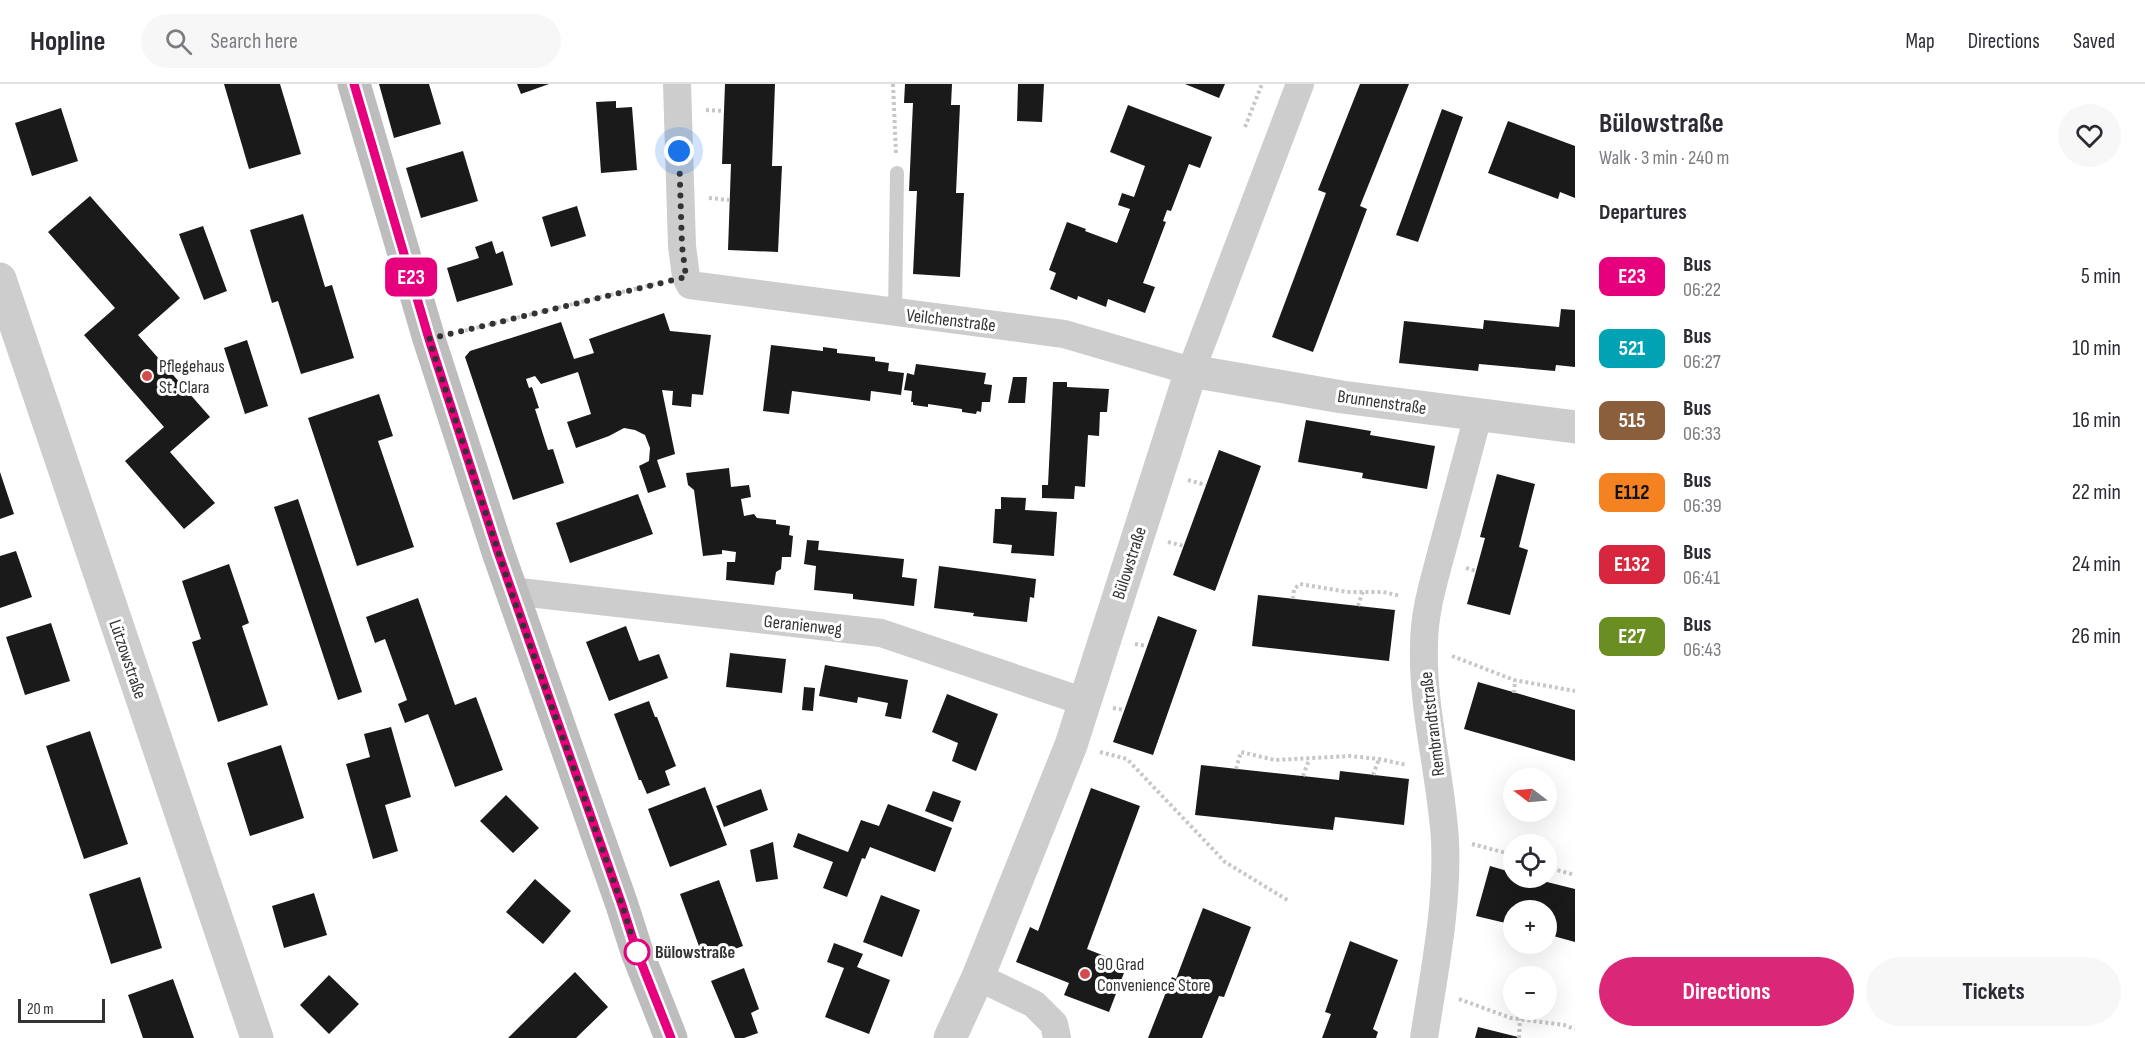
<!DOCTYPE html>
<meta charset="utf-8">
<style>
body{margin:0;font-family:"Sofia Sans Condensed",sans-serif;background:#f7f7f7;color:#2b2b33;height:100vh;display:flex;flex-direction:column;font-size:22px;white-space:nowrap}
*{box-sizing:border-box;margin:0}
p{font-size:20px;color:#7c7c81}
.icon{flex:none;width:33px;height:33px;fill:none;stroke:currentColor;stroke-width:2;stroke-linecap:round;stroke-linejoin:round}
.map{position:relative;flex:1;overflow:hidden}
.drawer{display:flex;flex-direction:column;background:#fff;width:570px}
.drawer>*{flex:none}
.badge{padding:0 12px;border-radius:9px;font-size:21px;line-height:39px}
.needle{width:39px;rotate:286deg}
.fabs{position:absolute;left:1503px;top:684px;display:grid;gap:12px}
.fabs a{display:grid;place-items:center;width:54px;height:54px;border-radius:50%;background:#fff;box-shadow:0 6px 24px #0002;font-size:30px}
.scale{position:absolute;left:18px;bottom:15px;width:87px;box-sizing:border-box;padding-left:6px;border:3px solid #333;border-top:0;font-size:16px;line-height:21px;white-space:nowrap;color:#333;-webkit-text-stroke:4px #fff;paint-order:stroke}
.you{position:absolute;width:30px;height:30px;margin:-15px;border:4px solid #fff;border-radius:50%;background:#1a73e8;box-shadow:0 0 0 9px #1a73e833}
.map>.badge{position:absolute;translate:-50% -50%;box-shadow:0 0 0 3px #fff}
h2{padding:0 24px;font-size:22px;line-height:54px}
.round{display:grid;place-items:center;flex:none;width:63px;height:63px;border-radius:32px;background:#f7f7f7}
.headline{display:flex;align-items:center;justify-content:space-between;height:102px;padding:0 24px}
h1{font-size:28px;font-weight:700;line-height:45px}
.button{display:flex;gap:12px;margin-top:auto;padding:12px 24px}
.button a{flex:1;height:69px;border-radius:36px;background:#db2777;color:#fff;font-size:24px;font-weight:700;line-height:69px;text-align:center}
.button a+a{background:#f7f7f7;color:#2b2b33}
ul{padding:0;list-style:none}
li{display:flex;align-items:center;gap:18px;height:72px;padding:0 24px}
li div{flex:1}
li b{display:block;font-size:22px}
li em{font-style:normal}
li .badge{min-width:66px;font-weight:700;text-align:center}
header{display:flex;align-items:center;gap:36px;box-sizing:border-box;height:84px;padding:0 30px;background:#fff;border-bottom:2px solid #e1e1e2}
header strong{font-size:28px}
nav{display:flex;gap:33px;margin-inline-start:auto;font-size:21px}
.search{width:420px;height:54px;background:#f7f7f7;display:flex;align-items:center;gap:15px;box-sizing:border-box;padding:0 21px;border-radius:33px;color:#7c7c81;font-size:22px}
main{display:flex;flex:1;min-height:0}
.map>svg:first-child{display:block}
.building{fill:#1a1a1a}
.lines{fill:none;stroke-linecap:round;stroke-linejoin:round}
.path{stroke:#c7c7c7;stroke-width:4;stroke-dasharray:3 3;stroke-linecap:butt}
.service{stroke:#cdcdcd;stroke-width:14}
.minor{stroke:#cdcdcd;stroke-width:28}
.tertiary{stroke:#cdcdcd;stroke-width:33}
.secondary{stroke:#bdbdbd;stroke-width:33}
.line-casing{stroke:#fff;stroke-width:14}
.line{stroke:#e6007e;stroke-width:9}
.walk{stroke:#333;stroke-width:6;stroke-dasharray:0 10.8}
.poi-dot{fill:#d34b4d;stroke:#fff;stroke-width:2}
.stop-dot{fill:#fff;stroke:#e6007e;stroke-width:3}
.labels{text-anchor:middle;stroke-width:6;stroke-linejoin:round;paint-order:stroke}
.street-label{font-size:18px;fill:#333;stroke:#fff}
.poi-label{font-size:18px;fill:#333;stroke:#fff;text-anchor:start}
.stop-label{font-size:18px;font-weight:bold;fill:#333;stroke:#fff;text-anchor:start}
</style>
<header>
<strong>Hopline</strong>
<div class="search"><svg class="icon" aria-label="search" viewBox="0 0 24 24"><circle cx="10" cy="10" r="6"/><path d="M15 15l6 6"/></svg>Search here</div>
<nav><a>Map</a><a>Directions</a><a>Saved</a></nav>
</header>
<main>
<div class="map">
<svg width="1575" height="954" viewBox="0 0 1575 954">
<rect width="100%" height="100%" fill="#fff"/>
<!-- building -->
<path class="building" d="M224,0h56l21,70 -52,15z
M379,0h50l12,40 -47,14z
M517,0h32l-28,10z
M725,0h50l-3,82h10l-4,86 -50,-2 3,-86h-9z
M905,0h47l-1,21h9l-4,88h8l-4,84 -47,-3 4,-83h-8l4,-88h-9z
M1018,0h26l-2,38 -25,-1z
M1185,0h40l-6,14z
M1360,0h49l-49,122 7,3 -54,143 -41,-15 54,-144 -8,-3z
M616,17v7l16,-1 5,63 -36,3 -5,-71z
M1128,21l84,32 -12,31 -11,-4 -18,47 -4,-1 -4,11 3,1 -23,61 12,4 -10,26 -37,-14 -2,8 -28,-11 -1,4 -27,-11 6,-16 -7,-3 18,-48 19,7 -1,2 32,12 13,-34 -12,-4 4,-12 12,4 11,-31 -35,-14z
M61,24l17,53 -46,15 -17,-53z
M1442,25l21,8 -45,125 -22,-7z
M1508,37l67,25v52l-15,-6 -2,7 -70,-26z
M463,67l15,50 -57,17 -15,-50z
M90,112l90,102 -42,37 72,82 -40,35 45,51 -31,26 -59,-68 39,-34 -80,-92 31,-27 -67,-76z
M577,122l9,30 -35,11 -9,-30z
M303,130l22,73 7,-2 22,73 -53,16 -23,-73 -6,2 -22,-73z
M203,142l24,65 -23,9 -25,-66z
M492,157l4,13 7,-3 10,34 -56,17 -10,-34 32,-10 -4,-11z
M1561,225l14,1v57l-19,-2 -1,6 -76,-7 -1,7 -79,-8 5,-42 79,8 1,-9 75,7z
M664,229l6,18 41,4 -8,60 -11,-1 -1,13 -19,-2 1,-14 -11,-1 13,64 -18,6 9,27 -18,6 -9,-27 10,-5 1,-13 -5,-13 -10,-5 -11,-2 -15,8 -33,12 -9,-26 24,-8 -13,-42 -37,12 -6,-8 -9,3 3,9 3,-1 7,21 -4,1 13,41 5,-1 11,34 -51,17 -48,-143 5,-6 91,-29 13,37 20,-6 -5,-14z
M247,256l21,66 -23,8 -21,-66z
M771,261l52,6v-4l14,2v4l38,4v4l14,2 -1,8 16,2 -3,22 -30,-4 -1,10 -78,-10 -3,23 -26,-3z
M916,280l70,9 -2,11 8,1 -2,17h-8l-1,10 -4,-1 -1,3 -14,-2v-3l-34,-5v3l-15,-2v-3h-2l1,-11 -8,-1 3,-17 7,2z
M1013,293h14l-2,26h-17z
M1053,298h14v5l42,2 -2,23h-7l-1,24 -11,-1 -3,52 -10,-1 -1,13 -32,-1v-13h6z
M379,310l14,42 -15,5 36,106 -57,19 -49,-148z
M1306,336l65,11 -1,4 65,11 -8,43 -65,-11 1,-5 -65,-11z
M1219,366l42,16 -46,125 -42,-16z
M729,384l2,19 18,-2 2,12 -10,2 3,17 10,-2 3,4 19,2v4l14,2 -1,9 4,1 -2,21h-9l-1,12 -5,3 -2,13 -48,-5 1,-18h8l1,-10 -14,-2v4l-19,2 -9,-66 -6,-5 -2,-12z
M0,388l14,42 -14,5z
M1497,390l38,10 -16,63 9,3 -18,65 -43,-11 18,-66 -5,-1z
M638,410l15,40 -83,29 -14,-40z
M1001,413l25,1 -1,12 32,2 -3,44 -43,-3 1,-8 -19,-2 2,-34h6z
M298,415l64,193 -24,8 -64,-193z
M807,456l12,1 -1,9 86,9 -2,18 15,2 -3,27 -61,-7v-5l-39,-4 2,-24 -12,-2z
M16,467l16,46 -32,11v-52z
M229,480l20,59 -7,3 26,79 -50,17 -26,-80 9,-3 -19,-58z
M939,482l97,13 -2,19 -4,-1 -3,25 -54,-6 1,-3 -40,-5z
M1258,511l137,15 -6,51 -137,-15z
M418,514l37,107 21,-8 27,73 -48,17 -27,-73 -23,9 -7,-19 9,-4 -22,-61 -10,4 -9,-26z
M1158,532l39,14 -44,125 -40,-13z
M51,539l19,58 -45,14 -19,-58z
M626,542l13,35 20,-7 9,24 -59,23 -23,-59z
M730,569l56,6 -4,34 -56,-6z
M825,581l83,15 -7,39 -16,-3 3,-13 -30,-6 -1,6 -38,-7z
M1478,598l97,28v51l-111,-32z
M804,603l11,1 -2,23 -11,-1z
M947,610l51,20 -22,57 -24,-10 6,-18 -26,-11z
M649,617l6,16h2l19,49 -11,5 5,14 -23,9 -6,-14h-2l-25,-66z
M391,643l20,70 -26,8 13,46 -25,8 -27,-95 24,-7 -6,-23z
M90,647l38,113 -44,15 -38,-113z
M281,661l23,73 -54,18 -23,-73z
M1201,681l138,15 1,-9 69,8 -5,46 -69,-8 -2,13 -138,-15z
M705,703l22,58 -57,22 -22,-58z
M1091,704l49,18 -53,143 40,16 -18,47 -45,-17 5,-12 -53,-21 14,-35 8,4z
M761,705l7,21 -44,17 -8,-21z
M933,707l28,10 -8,21 -28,-11z
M506,711l33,33 -26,25 -33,-32z
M888,720l64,24 -17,44 -65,-25 -5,12 -3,-1 -15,39 -24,-9 10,-26 -40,-15 5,-14 50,19 13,-32 18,6z
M773,758l5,37 -22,3 -6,-32z
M1490,782l24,7v5h17l44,11v53l-29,-8v-24h-32v15l-38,-9z
M140,793l22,71 -51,16 -22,-70z
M535,795l36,32 -28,33 -37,-32z
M719,796l24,66 -39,14 -24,-66z
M314,809l13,42 -43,13 -12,-42z
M881,811l39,15 -18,47 -39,-15z
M1203,824l48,19 -27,70 -5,-1 -17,42h-54l24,-61 4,2z
M1350,857l48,19 -25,69 5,3 -2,6h-54l9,-24 -6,-2z
M834,859l29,11 -6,13 33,13 -21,54 -44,-17 19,-49 -17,-6z
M744,884l15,41 -8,4 7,20 -14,5h-9l-24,-57z
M575,888l33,35 -32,31h-68z
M329,891l30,29 -30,30 -29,-29z
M173,895l21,59h-51l-15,-43z
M1478,943l40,10v1h-43z"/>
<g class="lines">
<!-- path -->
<path class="path" d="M893,0l3,70
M706,26l18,1
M1245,43l17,-43
M709,114l21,2
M459,248l200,-49
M1188,396l18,5
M1168,458l16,4
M1466,484l10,3
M1293,515l1,-10 6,-5 47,8h36l18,4
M1358,522l5,-15
M1135,560l12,2
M1452,572l62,24 61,11
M1514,609l1,-13
M1113,624l11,2
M1100,668l27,7 98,103 64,39
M1236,685l5,-17 34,8 75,-4 29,3 28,6
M1373,691l6,-16
M1303,692l6,-16
M1472,760l42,11
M1546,783l29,8
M1459,915l52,19 53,7 11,4
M1519,954l1,-19"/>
<!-- service -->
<path class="service" d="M895,229l2,-140"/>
<!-- minor -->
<path class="minor" d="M677,0l5,162 4,31 4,8 374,49 127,37 109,-287
M511,507l370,42 204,69
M978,893l56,27 20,20 3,14
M1424,954c10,-66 24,-131 21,-198 -4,-65 -23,-130 -21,-195 0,-36 12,-71 21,-106 11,-41 22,-82 33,-123"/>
<!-- tertiary -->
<path class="tertiary" d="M0,195l257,759
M950,954l28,-61 93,-232 120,-374 151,26 233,30"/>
<!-- secondary -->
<path class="secondary" d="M354,0l75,255 69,213 124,353 15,47 34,86"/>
</g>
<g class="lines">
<defs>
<path id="line" d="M354,0l75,255 69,213 124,353 15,47 34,86"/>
</defs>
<!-- line casing -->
<use href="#line" class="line-casing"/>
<!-- line -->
<use href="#line" class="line"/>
<!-- walk -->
<path class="walk" d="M637,868l-15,-47 -111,-314 -82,-252 257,-62 -4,-31 -3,-95"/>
</g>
<!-- markers -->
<g class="poi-dot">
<circle cx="147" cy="292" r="6"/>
<circle cx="1085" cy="890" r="6"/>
</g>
<circle class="stop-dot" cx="637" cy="868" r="12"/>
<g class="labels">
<!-- street labels -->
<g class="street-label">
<text transform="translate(951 236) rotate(7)" y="6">Veilchenstraße</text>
<text transform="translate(1382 318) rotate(8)" y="6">Brunnenstraße</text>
<text transform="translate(1129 479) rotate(-72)" y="6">Bülowstraße</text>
<text transform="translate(803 541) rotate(6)" y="6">Geranienweg</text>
<text transform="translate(128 575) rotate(71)" y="6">Lützowstraße</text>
<text transform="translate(1432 640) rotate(-97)" y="6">Rembrandtstraße</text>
</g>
<!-- poi labels -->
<g class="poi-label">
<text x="159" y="288">Pflegehaus<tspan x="159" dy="21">St. Clara</tspan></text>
<text x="1097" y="886">90 Grad<tspan x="1097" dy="21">Convenience Store</tspan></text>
</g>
<!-- stop labels -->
<g class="stop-label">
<text x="655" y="874">Bülowstraße</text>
</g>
</g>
</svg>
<div class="fabs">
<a><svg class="needle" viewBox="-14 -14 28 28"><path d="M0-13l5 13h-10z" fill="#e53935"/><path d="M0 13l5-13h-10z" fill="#7c7c81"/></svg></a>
<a><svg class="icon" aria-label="locate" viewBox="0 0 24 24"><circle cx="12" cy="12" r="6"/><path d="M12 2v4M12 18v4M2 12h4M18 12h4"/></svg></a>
<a>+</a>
<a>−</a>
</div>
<div class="scale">20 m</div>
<div class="you" style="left:679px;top:67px"></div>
<b class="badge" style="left:411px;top:193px;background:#e6007e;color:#fff">E23</b>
</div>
<section class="drawer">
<div class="headline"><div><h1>Bülowstraße</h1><p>Walk · 3 min · 240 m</p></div><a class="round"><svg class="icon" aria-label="heart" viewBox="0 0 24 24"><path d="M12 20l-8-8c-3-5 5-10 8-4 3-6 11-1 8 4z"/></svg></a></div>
<h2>Departures</h2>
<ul>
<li><span class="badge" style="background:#e6007e;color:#fff">E23</span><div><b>Bus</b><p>06:22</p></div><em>5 min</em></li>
<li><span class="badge" style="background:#00a3b4;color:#fff">521</span><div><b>Bus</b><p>06:27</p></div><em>10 min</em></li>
<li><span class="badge" style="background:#8b5e3c;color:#fff">515</span><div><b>Bus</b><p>06:33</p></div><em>16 min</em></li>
<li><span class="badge" style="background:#f58220;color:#111">E112</span><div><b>Bus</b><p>06:39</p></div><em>22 min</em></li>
<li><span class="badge" style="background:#d7263d;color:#fff">E132</span><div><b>Bus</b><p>06:41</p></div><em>24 min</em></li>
<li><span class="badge" style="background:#6b8e23;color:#fff">E27</span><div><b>Bus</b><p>06:43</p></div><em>26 min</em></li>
</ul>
<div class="button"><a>Directions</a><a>Tickets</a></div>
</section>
</main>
